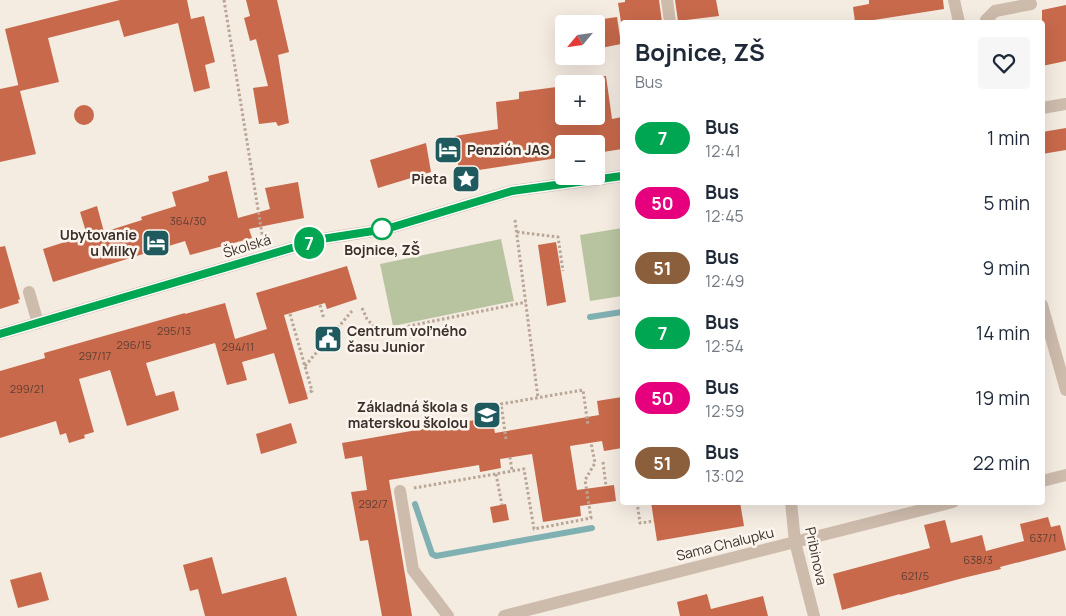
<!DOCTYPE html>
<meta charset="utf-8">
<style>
body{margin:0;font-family:Manrope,sans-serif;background:#f6f6f7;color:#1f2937;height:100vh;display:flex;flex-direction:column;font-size:19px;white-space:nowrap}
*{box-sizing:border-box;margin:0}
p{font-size:16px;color:#747a83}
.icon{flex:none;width:28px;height:28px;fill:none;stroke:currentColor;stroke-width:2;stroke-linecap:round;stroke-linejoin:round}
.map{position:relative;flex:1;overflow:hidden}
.side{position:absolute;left:620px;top:20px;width:425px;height:485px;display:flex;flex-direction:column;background:#fff;border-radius:5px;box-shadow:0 5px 20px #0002}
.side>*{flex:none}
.badge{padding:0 10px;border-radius:16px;font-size:18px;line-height:32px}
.needle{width:32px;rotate:241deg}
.tools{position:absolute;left:555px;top:15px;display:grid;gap:10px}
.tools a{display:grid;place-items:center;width:50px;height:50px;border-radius:5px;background:#fff;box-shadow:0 5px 20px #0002;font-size:25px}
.map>.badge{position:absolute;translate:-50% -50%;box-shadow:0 0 0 2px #fff}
.round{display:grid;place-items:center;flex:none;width:52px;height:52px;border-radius:5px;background:#f6f6f7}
.head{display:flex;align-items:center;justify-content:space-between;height:85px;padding:0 15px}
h1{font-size:24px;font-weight:700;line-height:38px}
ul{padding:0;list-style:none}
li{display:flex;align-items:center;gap:15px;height:65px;padding:0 15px}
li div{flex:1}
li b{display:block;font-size:19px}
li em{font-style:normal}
li .badge{min-width:55px;font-weight:700;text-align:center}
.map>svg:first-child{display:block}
.green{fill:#b8c4a0}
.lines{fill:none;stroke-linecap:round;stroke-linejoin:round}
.stream{stroke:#7fb0b2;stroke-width:6}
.building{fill:#c8694b}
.path{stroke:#b9a596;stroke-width:3;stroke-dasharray:2.5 2.5;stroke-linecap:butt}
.minor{stroke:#cdbbac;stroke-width:12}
.line-casing{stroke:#fff;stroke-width:11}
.line{stroke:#00a651;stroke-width:8}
.stop-dot{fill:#fff;stroke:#00a651;stroke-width:2.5}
.labels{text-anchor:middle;stroke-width:5;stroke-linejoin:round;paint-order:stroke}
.number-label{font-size:11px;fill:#5e3e33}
.poi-label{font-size:14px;font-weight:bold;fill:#3b302b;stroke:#fbf5ee;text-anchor:end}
.street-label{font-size:14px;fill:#3b302b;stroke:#fbf5ee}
.stop-label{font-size:14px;font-weight:bold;fill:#3b302b;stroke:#fbf5ee}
</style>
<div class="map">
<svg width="1066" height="616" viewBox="0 0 1066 616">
<rect width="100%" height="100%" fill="#f4ebe1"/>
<!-- green -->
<path class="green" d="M622,228v68l-32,5 -10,-66z
M501,239l13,62 -121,25 -13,-62z"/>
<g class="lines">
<!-- stream -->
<path class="stream" d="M590,317l32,-5
M415,504l17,50 4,2 156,-28"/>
</g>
<!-- building -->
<path class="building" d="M120,0h67l4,19 13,-3 11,46 -10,3 5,23 -16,4 -16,-69 -54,14 -5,-17 -71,18 11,44 -39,9 16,63 -36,8v-73l19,-4v3l-14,-59z
M246,0h31l12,52 -11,3 11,68 -11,3 -2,-4 -17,2 -6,-36 15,-2 -12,-47 -6,2 -6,-23 6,-2z
M625,0h34l3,22h-41l-3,-19 7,-1z
M675,0h41l3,16 -41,5z
M869,0h74l1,9 -83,13h-6l-2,-15 16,-3z
M1066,5v56l-24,5v-56z
M617,17l4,27 -25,5v-29z
M606,76l6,43 10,-2v32l-25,4 -1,-9h-32v13l-105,16 -4,-37 43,-7 -2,-27 23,-3v-7l45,-6v30h32v-39z
M74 115a10 10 0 1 1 20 0a10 10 0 1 1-20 0Z
M1066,128v22l-24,4v-22z
M426,143l5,29 -53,16 -8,-28z
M227,171l11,47 32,-9 -5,-21 33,-6 6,36 -55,11 3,9 -62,17 -5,-14 -132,41 -10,-33 44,-14 -7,-23 17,-6 7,26 38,-12 -1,-3 35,-11 -4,-14 37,-11 -1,-5z
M556,242l10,60 -19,4 -9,-61z
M5,246l15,53 -2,1 1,3 -19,6v-62z
M347,266l10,33 -30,10 -2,-6 -41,12 24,84 -19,5 -15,-51 -32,9 5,18 -20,5 -12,-42 -69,20 10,33 18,-5 5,19 -52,16 -17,-56 -31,9 15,53 -10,3 1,3 -16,5 -3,-10 -6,2 -4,-14 -56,17v-67l45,-13 -1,-5 141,-40v1l40,-11 10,36 32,-10 -11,-36z
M622,397v51l-18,3 -2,-10 -32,5 7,44 37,-5 2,16 -36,5 1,10 -38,6 -11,-68 -32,5 1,9 -21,4 -1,-7 -90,15 23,136h-30l-14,-76 -8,1 -9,-49 16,-2 -5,-34 -17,3 -3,-16 150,-26 3,16 104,-18 -2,-14z
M291,423l6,20 -36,11 -5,-20z
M651,502h89l4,24 -87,15z
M506,504l3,16 -16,3 -3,-16z
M1048,517l3,10 9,-2 6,25 -66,17 1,2 -38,9 -63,17v-1l-58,16 -9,-36 97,-26 -6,-23 21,-5 6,23 31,-8 4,16 38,-10 -4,-17z
M212,557l10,37 64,-17 11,39h-92l-7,-27 -8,2 -7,-26z
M41,572l8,28 -31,8 -8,-28z
M707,594l4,15 52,-13 5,20h-88l-3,-14z"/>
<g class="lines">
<!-- path -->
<path class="path" d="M224,0l39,240
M515,220l23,178
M517,232l41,5 5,34
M320,305l4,14
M362,308l5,11 9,10 13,6 21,-4 -1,-5 117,-24
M290,314l22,77 -5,2
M305,366l47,-55
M506,439l-5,-35 82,-14 5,35
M510,457l2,14
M603,462l3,24
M496,474l6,31
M414,488l110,-19 10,60 57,-11 -6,-38 10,-17 -4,-20
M637,502l3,21 14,-2"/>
<!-- minor -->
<path class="minor" d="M667,0l3,22
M954,0l5,22
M986,22v-2l9,-9 36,-7
M1042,108l24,-4
M29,292l9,31
M1042,305l24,85
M0,334l322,-95 64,-10 126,-38 110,-15
M1042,481l24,-6
M400,491l13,79 35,46
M791,502l4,40 19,74
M504,616l291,-74 158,-40"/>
</g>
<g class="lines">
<defs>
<path id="line" d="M0,334l322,-95 64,-10 126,-38 110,-15"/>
</defs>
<!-- line casing -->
<use href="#line" class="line-casing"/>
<!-- line -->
<use href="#line" class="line"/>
</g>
<!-- icons -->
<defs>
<symbol id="hotel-square" viewBox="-11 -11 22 22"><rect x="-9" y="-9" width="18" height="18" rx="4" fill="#1f5a5e" stroke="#fbf5ee"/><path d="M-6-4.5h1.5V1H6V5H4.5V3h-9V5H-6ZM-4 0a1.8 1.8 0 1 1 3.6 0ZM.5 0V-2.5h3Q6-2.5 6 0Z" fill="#fff"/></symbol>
<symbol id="sight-square" viewBox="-11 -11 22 22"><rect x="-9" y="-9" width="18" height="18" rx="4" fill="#1f5a5e" stroke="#fbf5ee"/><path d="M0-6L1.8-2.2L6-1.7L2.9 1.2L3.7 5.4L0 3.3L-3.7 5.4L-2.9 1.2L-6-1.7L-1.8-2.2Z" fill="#fff"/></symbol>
<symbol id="civic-square" viewBox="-11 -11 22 22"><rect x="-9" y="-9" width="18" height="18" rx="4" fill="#1f5a5e" stroke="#fbf5ee"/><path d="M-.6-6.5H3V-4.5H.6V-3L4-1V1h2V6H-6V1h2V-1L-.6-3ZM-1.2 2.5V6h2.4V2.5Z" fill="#fff"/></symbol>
<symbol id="school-square" viewBox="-11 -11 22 22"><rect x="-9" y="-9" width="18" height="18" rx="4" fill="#1f5a5e" stroke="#fbf5ee"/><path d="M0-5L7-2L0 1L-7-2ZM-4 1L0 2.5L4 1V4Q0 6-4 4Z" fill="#fff"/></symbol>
</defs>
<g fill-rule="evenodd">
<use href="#hotel-square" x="432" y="134" width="32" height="32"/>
<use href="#sight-square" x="450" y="163" width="32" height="32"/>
<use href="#hotel-square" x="140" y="227" width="32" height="32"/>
<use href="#civic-square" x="312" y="323" width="32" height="32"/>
<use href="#school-square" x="471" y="399" width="32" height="32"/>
</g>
<!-- markers -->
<circle class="stop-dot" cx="382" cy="229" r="10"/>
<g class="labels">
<!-- number labels -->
<g class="number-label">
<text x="188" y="225">364/30</text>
<text x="174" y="335">295/13</text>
<text x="134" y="349">296/15</text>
<text x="238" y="351">294/11</text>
<text x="95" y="360">297/17</text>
<text x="27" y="393">299/21</text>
<text x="373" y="508">292/7</text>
<text x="1043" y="542">637/1</text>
<text x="978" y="564">638/3</text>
<text x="915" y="580">621/5</text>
</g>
<!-- poi labels -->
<g class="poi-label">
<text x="467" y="155" text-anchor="start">Penzión JAS</text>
<text x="447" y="184">Pieta</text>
<text x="137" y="240">Ubytovanie<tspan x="137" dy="16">u Milky</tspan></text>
<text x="347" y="336" text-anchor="start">Centrum voľného<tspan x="347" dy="16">času Junior</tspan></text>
<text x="468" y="412">Základná škola s<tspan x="468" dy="16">materskou školou</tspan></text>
</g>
<!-- street labels -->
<g class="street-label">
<text transform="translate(247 246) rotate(-17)" y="5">Školská</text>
<text transform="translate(725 544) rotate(-14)" y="5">Sama Chalupku</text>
<text transform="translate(816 556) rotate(78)" y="5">Pribinova</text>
</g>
<!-- stop labels -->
<g class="stop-label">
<text x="382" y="255">Bojnice, ZŠ</text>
</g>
</g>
</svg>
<div class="tools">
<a><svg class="needle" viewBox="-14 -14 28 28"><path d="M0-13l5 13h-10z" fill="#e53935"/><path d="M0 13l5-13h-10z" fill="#747a83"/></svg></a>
<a>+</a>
<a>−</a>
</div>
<b class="badge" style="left:309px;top:243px;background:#00a651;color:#fff">7</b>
<section class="side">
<div class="head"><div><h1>Bojnice, ZŠ</h1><p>Bus</p></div><a class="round"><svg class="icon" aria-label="heart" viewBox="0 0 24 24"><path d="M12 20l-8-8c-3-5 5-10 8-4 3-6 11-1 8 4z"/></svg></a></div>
<ul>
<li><span class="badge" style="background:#00a651;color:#fff">7</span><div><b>Bus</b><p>12:41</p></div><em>1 min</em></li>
<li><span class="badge" style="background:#e6007e;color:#fff">50</span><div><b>Bus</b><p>12:45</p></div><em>5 min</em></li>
<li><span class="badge" style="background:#8b5e3c;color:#fff">51</span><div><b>Bus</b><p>12:49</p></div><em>9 min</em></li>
<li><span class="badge" style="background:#00a651;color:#fff">7</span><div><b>Bus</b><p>12:54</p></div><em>14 min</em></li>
<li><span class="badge" style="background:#e6007e;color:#fff">50</span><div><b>Bus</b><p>12:59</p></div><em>19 min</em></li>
<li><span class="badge" style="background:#8b5e3c;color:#fff">51</span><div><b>Bus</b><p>13:02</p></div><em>22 min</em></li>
</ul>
</section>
</div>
